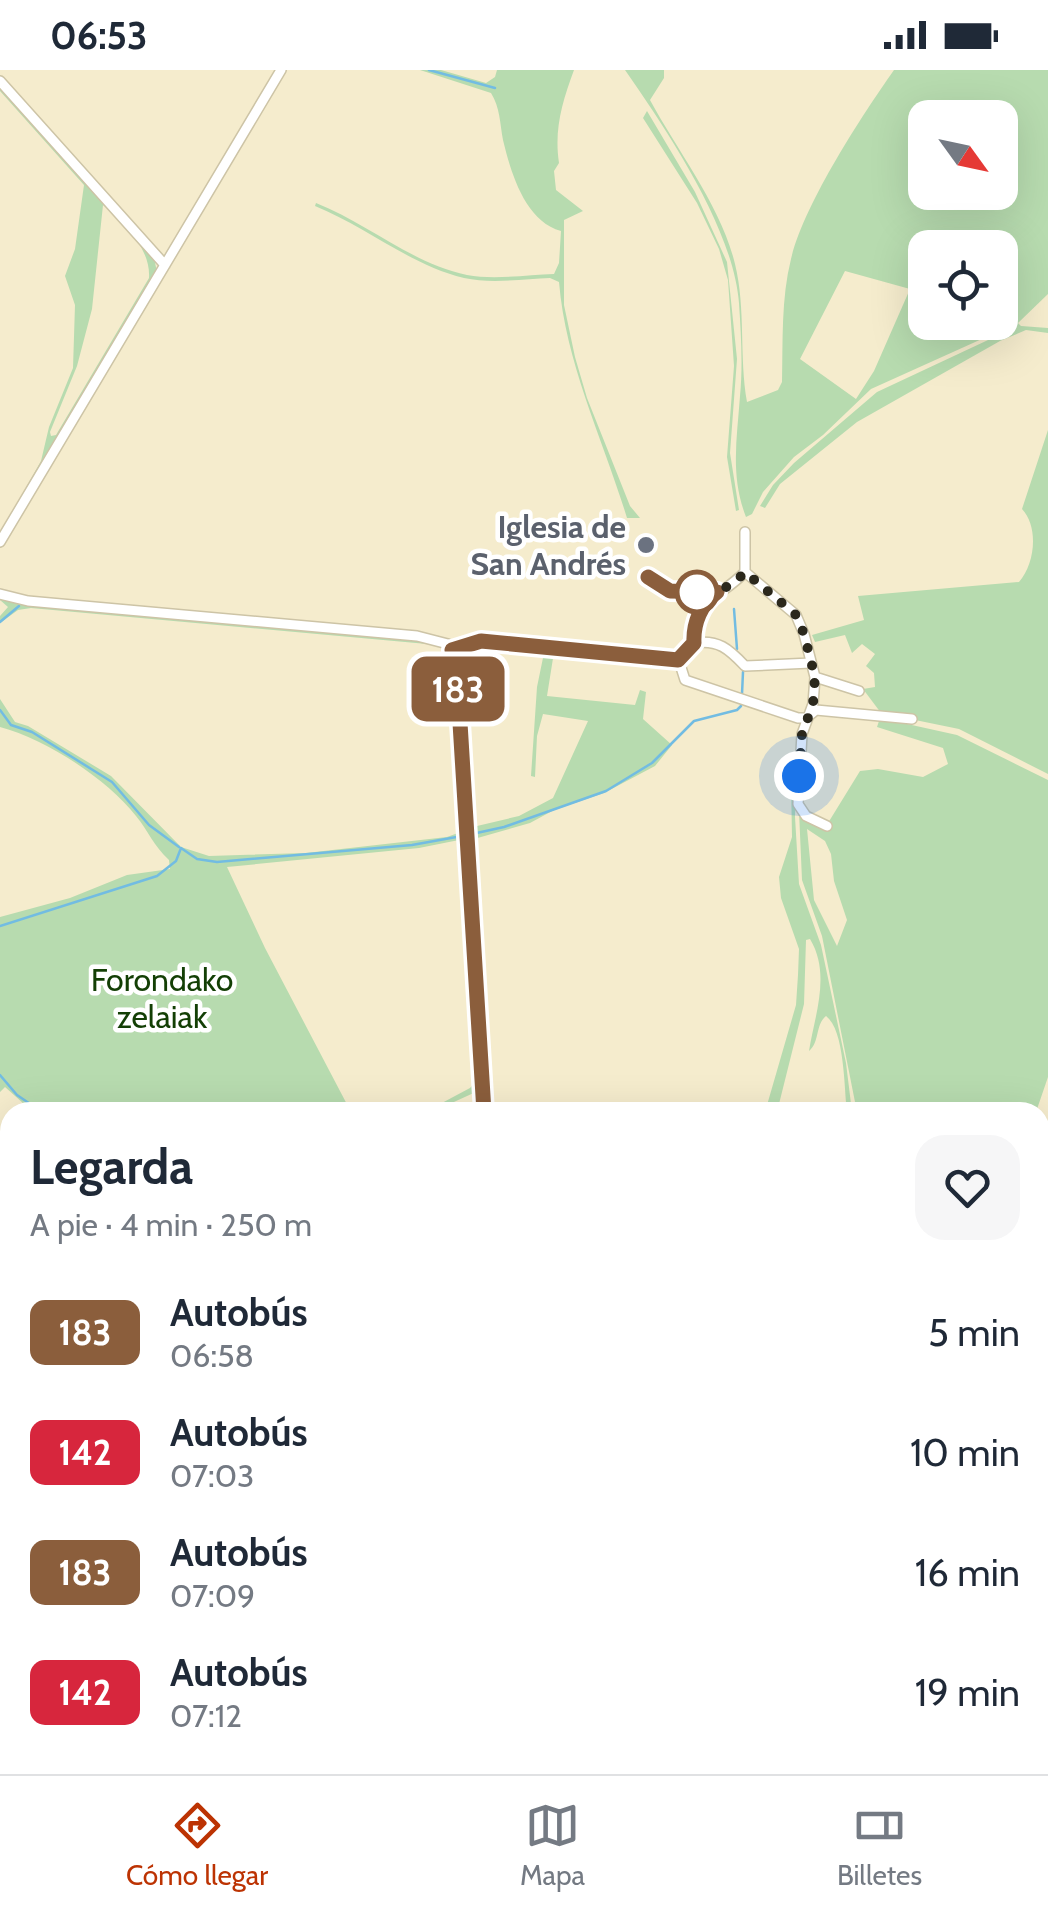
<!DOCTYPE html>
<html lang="es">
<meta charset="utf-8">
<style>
body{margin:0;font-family:Cabin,sans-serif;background:#f6f6f7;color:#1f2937;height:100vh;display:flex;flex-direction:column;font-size:38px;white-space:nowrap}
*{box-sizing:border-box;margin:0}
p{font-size:32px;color:#747a83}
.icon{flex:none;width:55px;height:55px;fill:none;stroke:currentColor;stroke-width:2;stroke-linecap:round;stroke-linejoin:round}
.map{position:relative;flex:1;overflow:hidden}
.details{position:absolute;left:0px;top:1032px;width:1050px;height:672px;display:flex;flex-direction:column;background:#fff;border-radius:30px 30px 0 0;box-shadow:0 10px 40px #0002}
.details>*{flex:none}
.badge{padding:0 20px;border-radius:15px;font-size:35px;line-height:65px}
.needle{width:65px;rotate:123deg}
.controls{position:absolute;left:908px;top:30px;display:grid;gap:20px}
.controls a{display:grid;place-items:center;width:110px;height:110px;border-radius:20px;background:#fff;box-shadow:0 10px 40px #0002;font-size:50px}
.you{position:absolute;width:50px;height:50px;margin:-25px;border:8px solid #fff;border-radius:50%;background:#1a73e8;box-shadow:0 0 0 15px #1a73e833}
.map>.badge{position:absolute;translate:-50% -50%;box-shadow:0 0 0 5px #fff}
.round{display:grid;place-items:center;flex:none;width:105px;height:105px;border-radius:30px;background:#f6f6f7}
.headline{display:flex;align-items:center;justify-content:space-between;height:170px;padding:0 30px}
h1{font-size:48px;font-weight:800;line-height:75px}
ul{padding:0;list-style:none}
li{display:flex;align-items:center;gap:30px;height:120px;padding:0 30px}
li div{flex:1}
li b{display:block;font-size:38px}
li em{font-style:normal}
li .badge{min-width:110px;font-weight:700;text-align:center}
.status{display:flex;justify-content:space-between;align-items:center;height:70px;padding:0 50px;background:#fff;direction:ltr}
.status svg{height:28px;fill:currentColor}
.tab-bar{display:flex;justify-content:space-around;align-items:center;height:140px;border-top:2px solid #e0e1e3;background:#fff;font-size:28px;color:#747a83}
.tab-bar a{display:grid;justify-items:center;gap:5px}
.tab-bar .selected{color:#bc3303}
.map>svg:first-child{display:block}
.green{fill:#b7dbaf;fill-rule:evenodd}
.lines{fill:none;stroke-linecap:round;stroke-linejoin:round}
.stream{stroke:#72bce2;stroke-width:2.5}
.river{stroke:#72bce2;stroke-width:14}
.minor-casing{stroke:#cdc4a6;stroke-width:12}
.minor{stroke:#fff;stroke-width:9}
.line-casing{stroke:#fff;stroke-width:22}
.line{stroke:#8b5e3c;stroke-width:15}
.walk{stroke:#2b281c;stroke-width:10;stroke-dasharray:0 18}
.worship-dot{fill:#6b7280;stroke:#fff;stroke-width:4}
.stop-dot{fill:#fff;stroke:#8b5e3c;stroke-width:5}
.labels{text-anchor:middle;stroke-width:9;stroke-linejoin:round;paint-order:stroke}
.worship-label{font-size:32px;font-weight:bold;fill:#5b616d;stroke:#fff;text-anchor:end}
.park-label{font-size:32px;fill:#133f05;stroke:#fff}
</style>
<div class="status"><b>06:53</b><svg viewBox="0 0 49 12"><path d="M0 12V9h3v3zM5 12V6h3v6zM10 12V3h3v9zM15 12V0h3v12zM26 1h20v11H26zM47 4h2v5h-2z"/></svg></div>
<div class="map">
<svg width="1048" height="1704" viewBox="0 0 1048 1704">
<rect width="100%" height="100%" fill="#f5eccd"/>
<!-- green -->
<path class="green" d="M420,0h21l45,13 9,-6 2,-7h77c-12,32 -20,60 -15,93l-5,8 2,19 27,21 -19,9v85l11,52 12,41 43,108 10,12h-13c-24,-79 -61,-153 -68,-236l-9,-4c-27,1 -59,6 -86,0 -54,-13 -99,-52 -149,-72l1,-3c51,20 97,61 151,72 26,5 60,0 87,-1l5,-11 2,-32c-36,-10 -50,-58 -58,-91 -3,-16 -3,-33 -12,-47z
M625,0h39v8l-14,22c28,52 71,106 85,164 11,45 4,93 12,138l31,-12 4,-8c1,-41 -1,-83 9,-123 13,-55 70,-142 103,-189h154v224l-30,29 3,3 27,2v5l-22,-3 -26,11 -143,81 -77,62 -15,24 -5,-2 13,-21 21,-22 83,-71 126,-59 1,-4 -133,60 -48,46 -29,22 -31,35 -11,22 -6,3c-16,-41 -9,-79 -6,-121 3,-30 1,-63 -1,-93 -6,-75 -71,-171 -114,-233zM925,48h75v74h-75zM925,178h75v74h-75zM845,201l65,18 -36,82 -18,28 -56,-40z
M0,17l154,171 3,14 -157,262 41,-73 8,-34 24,-59 2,-63 -10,-29 10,-27 9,-64 -84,-94zM103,135c21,17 48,44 46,73l-93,157 -5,1 -1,-4 27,-66 15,-57z
M647,41l48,81 32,70 10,97 -7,94 9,57 -3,1 -9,-54 7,-91 -6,-86 -9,-31 -22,-46 -54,-85z
M1048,360v344l-89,-45 -78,-16 -18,-24 12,-2 -1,-14 -8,-7 9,-12 -13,-10 -10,9 -7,-18 -30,7 -3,-7 52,-15 -6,-24 161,-14c16,-18 20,-55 3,-73z
M0,530l413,38c20,2 33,5 41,26l24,427 -46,21h-7l45,-24 7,-8 -10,-123 -4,-107 -4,-10 -40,8 -192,19 38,81 86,164h-318l-28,-25 -5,5v-175l70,-19 57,-23 43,-6 -1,-9c-16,-15 -20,-28 -33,-44 -29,-37 -90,-77 -136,-89v-28l15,23 13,4 83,50 70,71 28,9 97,-3 141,-16 11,-4 4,-8 -12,-162 -4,-11 -8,-7 -407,-37 -13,2 -18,13v-7l8,-9z
M477,574l77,8 -7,44 88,9 5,-15 6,2 -3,27 29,26 -17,21 -51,27 -50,17 -24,13 -56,16 17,273h-3l-28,-446 3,-15zM479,577l65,6 -7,34 -6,89 4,1 2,-41 6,-22 45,7 -35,77 -34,18 -42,10 -6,-2 -9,-156 6,-17z
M880,648l77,17 91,45v297l-12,35h-179l-35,-176 -20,-56 -3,-69 29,12 32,-52 18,-2 45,8 25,-13 -5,-16 -66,-21zM807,759l18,12 6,13 3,27 13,39 -10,26 -23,-46z
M796,700l-1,47 4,67 22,61 25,118 6,49h-5c-3,-23 -2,-82 -21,-96 -11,9 -6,26 -17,35 6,-37 22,-77 1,-112l-4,1 -2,64 -27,108h-12l31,-107 2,-30 1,-26 -18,-51 -2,-21 13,-40 -1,-55 -3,-9z
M0,1129l10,28v265l-10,-30z"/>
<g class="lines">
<!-- stream -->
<path class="stream" d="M429,0l66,18
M734,539l3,40
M0,552l19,-16
M742,624l1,-22
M0,640l11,15 21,7 80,50 37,43 30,22
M472,764l32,-7 102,-36 46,-28 42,-42 43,-11 4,-4
M0,856l157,-50 19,-15 5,-13 16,11 20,3 195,-17 50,-9
M0,1005l17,20 25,17"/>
<!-- river -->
<path class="river" d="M0,1261l10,15
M150,1695l5,9"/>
<defs>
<path id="minor" d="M0,11l165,184
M745,462v40l51,43 8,19 11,43 -2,27 -11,30 -4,70 8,12 21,10
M0,472l281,-472
M648,507l23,14 44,1
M0,524l28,7 389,35 31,8 8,14 28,454
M694,573c24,-4 35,6 51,23l66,-3
M453,580l10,-6 18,-3 198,20 6,19 113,38h8l10,-8 96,9
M679,591l15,-18c-1,-44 26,-45 51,-71
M815,607l44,14
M1040,1461l8,-6
M524,1695l1,9
M810,1704l7,-9"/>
</defs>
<!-- minor casing -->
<use href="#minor" class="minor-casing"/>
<!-- minor -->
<use href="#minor" class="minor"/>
</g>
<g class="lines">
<defs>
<path id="line" d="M484,1042l-28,-454 -4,-8 29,-9 197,19 16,-17c-1,-20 7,-39 23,-51l-47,-1 -22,-14"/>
</defs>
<!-- line casing -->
<use href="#line" class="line-casing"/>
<!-- line -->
<use href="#line" class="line"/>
<!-- walk -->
<path class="walk" d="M697,522h-3c24,1 35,-3 51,-20l51,43 8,19 11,43 -2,27 -11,30 -3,42"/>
</g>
<!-- markers -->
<circle class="worship-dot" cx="646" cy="475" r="10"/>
<circle class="stop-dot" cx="697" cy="522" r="20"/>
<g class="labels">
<!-- worship labels -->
<g class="worship-label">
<text x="626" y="468">Iglesia de<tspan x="626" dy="37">San Andrés</tspan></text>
</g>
<!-- park labels -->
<g class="park-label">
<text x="162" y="921">Forondako<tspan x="162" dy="37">zelaiak</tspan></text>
</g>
</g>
</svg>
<div class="controls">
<a><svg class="needle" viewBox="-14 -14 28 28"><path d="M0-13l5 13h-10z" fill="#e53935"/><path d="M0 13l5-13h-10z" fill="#747a83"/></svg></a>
<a><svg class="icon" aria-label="locate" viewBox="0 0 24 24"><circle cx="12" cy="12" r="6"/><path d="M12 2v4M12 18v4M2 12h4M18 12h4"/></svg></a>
</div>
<div class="you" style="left:799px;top:706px"></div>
<b class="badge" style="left:458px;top:619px;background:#8b5e3c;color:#fff">183</b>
<section class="details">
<div class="headline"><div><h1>Legarda</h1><p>A pie · 4 min · 250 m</p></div><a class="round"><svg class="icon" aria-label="heart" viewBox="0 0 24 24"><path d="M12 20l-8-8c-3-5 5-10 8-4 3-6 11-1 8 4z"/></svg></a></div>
<ul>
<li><span class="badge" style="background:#8b5e3c;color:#fff">183</span><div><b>Autobús</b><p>06:58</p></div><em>5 min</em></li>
<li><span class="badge" style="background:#d7263d;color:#fff">142</span><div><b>Autobús</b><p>07:03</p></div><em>10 min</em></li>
<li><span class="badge" style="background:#8b5e3c;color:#fff">183</span><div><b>Autobús</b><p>07:09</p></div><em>16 min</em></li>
<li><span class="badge" style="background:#d7263d;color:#fff">142</span><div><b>Autobús</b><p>07:12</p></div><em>19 min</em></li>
</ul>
</section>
</div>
<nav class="tab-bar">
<a class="selected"><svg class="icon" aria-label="directions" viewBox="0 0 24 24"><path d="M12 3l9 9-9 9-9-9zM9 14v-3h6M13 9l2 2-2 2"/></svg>Cómo llegar</a>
<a><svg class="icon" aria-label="map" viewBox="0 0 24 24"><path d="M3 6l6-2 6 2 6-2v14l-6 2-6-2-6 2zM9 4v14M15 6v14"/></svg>Mapa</a>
<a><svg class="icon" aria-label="tickets" viewBox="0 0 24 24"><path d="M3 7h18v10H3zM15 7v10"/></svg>Billetes</a>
</nav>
